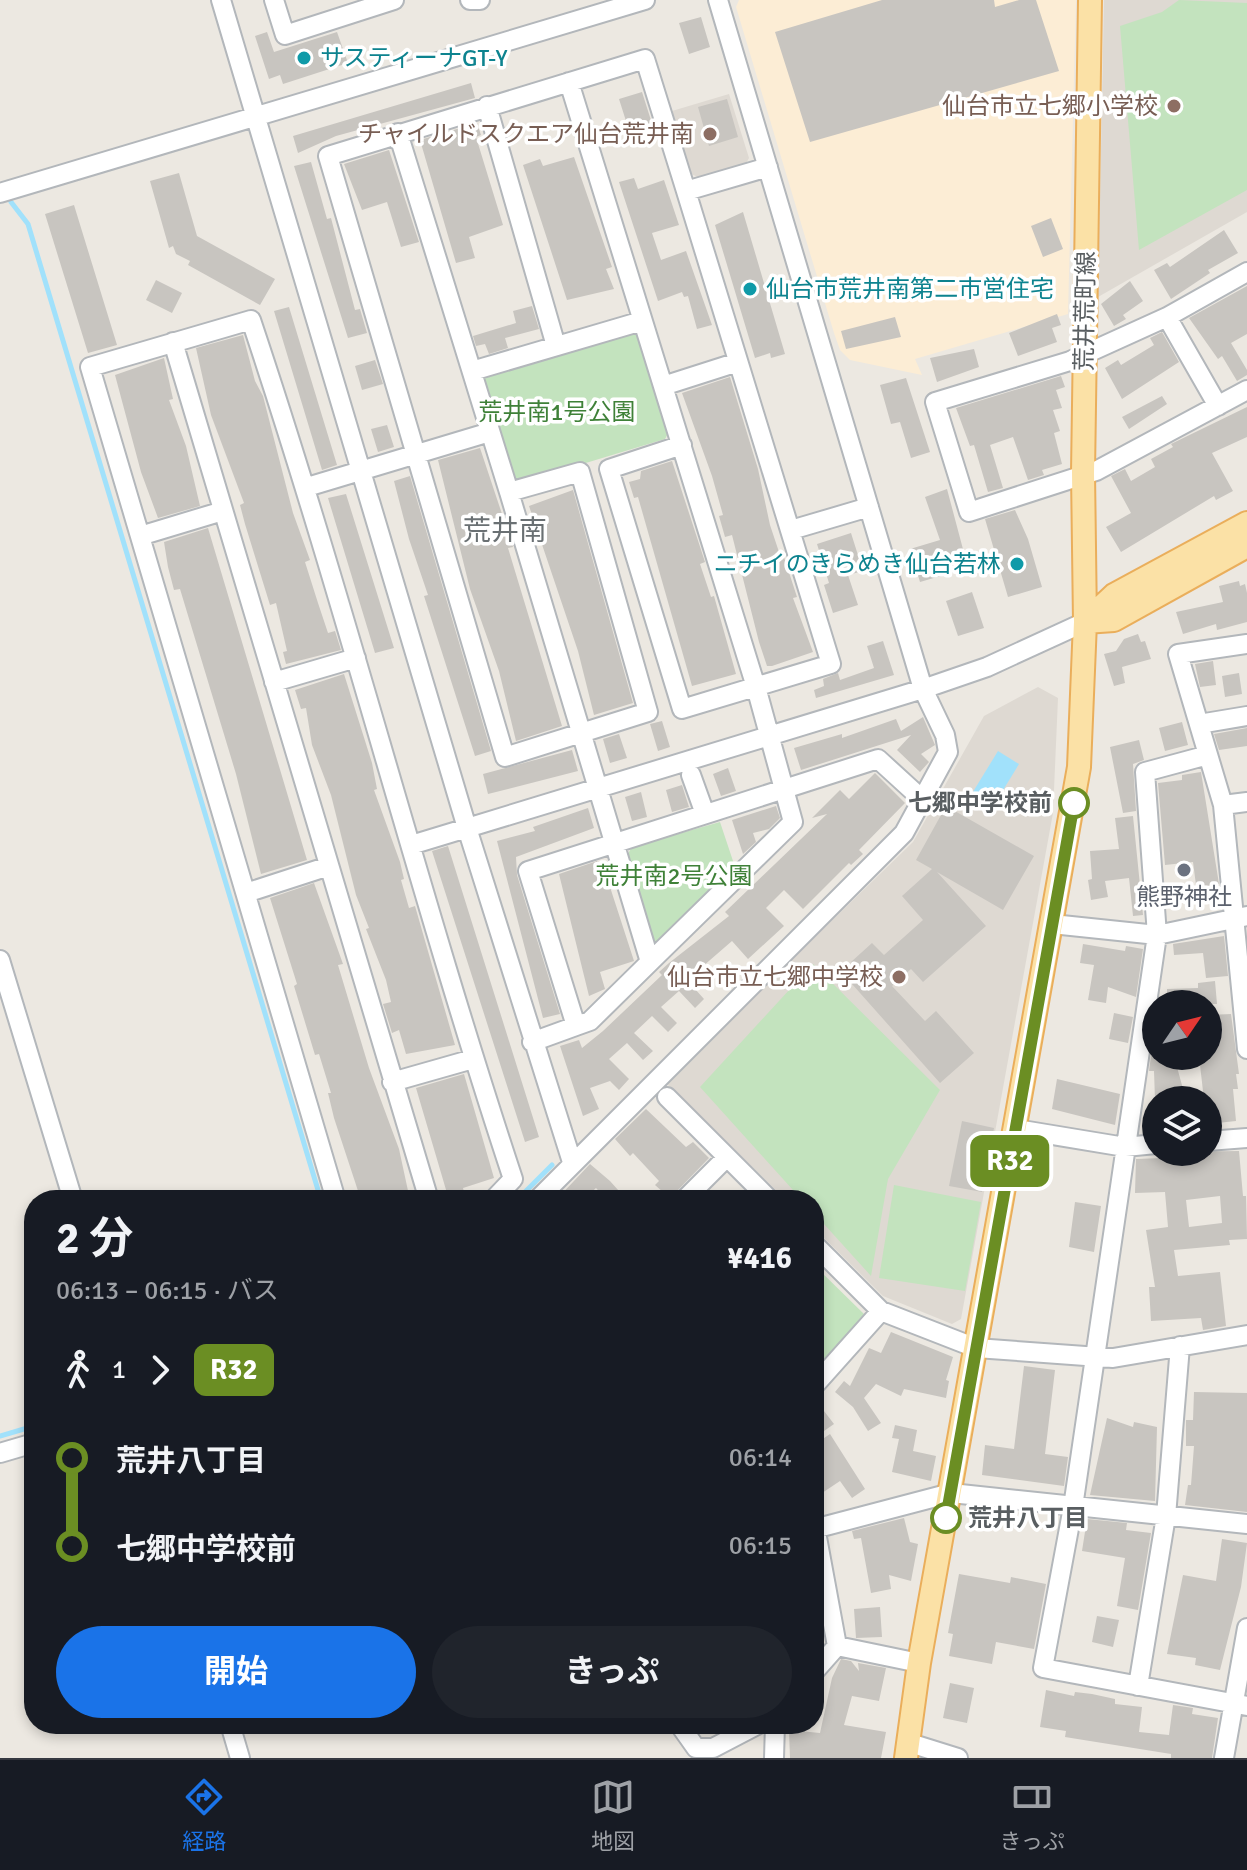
<!DOCTYPE html>
<html lang="ja">
<meta charset="utf-8">
<style>
body{margin:0;font-family:Signika,"Noto Sans JP",sans-serif;background:#20242c;color:#f1f3f6;height:100vh;display:flex;flex-direction:column;font-size:30px;white-space:nowrap}
*{box-sizing:border-box;margin:0}
p{font-size:26px;color:#9ea1a6}
.icon{flex:none;width:44px;height:44px;fill:none;stroke:currentColor;stroke-width:2;stroke-linecap:round;stroke-linejoin:round}
.map{position:relative;flex:1;overflow:hidden}
.panel{position:absolute;left:24px;top:1190px;width:800px;height:544px;display:flex;flex-direction:column;background:#171b24;border-radius:32px;box-shadow:0 4px 12px #0003}
.panel>*{flex:none}
.badge{padding:0 16px;border-radius:12px;font-size:28px;line-height:52px}
.needle{width:52px;rotate:55deg}
.tools{position:absolute;left:1142px;top:990px;display:grid;gap:16px}
.tools a{display:grid;place-items:center;width:80px;height:80px;border-radius:50%;background:#171b24;box-shadow:0 4px 12px #0003;font-size:40px}
.map>.badge{position:absolute;translate:-50% -50%;box-shadow:0 0 0 4px #fff}
.legs{display:flex;align-items:center;gap:12px;height:88px;padding:0 32px;font-size:26px}
.legs p{margin-inline-start:auto}
.headline{display:flex;align-items:center;justify-content:space-between;height:136px;padding:0 32px}
h1{font-size:44px;font-weight:700;line-height:60px}
.button{display:flex;gap:16px;margin-top:auto;padding:16px 32px}
.button a{flex:1;height:92px;border-radius:48px;background:#1a73e8;color:#fff;font-size:32px;font-weight:700;line-height:92px;text-align:center}
.button a+a{background:#20242c;color:#f1f3f6}
ul{padding:0 32px;list-style:none}
li{display:flex;align-items:center;gap:28px;height:88px;font-size:30px}
li i{display:grid;place-items:center;width:12px;height:100%;margin:0 10px;background:currentColor}
li i::after{content:'';width:20px;height:20px;margin:-10px;border:6px solid;border-radius:50%;background:#171b24}
li p{margin-inline-start:auto}
li:first-child i{background:linear-gradient(#0000 50%,currentColor 0)}
li:last-child i{background:linear-gradient(currentColor 50%,#0000 0)}
.tabs{display:flex;justify-content:space-around;align-items:center;height:112px;border-top:2px solid #363941;background:#171b24;font-size:22px;color:#9ea1a6}
.tabs a{display:grid;justify-items:center;gap:4px}
.tabs .current{color:#1a73e8}
.map>svg:first-child{display:block}
.commercial{fill:#fcedd5}
.education{fill:#ded9d2}
.green{fill:#c3e3be}
.water{fill:#a1e1fb}
.lines{fill:none;stroke-linecap:round;stroke-linejoin:round}
.stream{stroke:#a1e1fb;stroke-width:5}
.building{fill:#c8c5c0;fill-rule:evenodd}
.minor-casing{stroke:#b3b7bb;stroke-width:22}
.major-casing{stroke:#eaae5b;stroke-width:26}
.minor{stroke:#fff;stroke-width:18}
.major{stroke:#fbe1a6;stroke-width:22}
.line-1-casing{stroke:#fff;stroke-width:18}
.line-1{stroke:#6b8e23;stroke-width:12}
.culture-dot{fill:#0f9aa8;stroke:#fff;stroke-width:3}
.education-dot{fill:#8d6e63;stroke:#fff;stroke-width:3}
.stop-1-dot{fill:#fff;stroke:#6b8e23;stroke-width:4}
.worship-dot{fill:#6b7280;stroke:#fff;stroke-width:3}
.labels{text-anchor:middle;stroke-width:7;stroke-linejoin:round;paint-order:stroke}
.culture-label{font-size:24px;fill:#0d838f;stroke:#fff;text-anchor:start}
.education-label{font-size:24px;fill:#785e54;stroke:#fff;text-anchor:end}
.street-label{font-size:24px;fill:#595e61;stroke:#fff}
.park-label{font-size:24px;fill:#3f8138;stroke:#fff}
.stop-label{font-size:24px;font-weight:bold;fill:#595e61;stroke:#fff;text-anchor:end}
.worship-label{font-size:24px;fill:#5b616d;stroke:#fff}
.quarter-label{font-size:28px;fill:#6a7073;stroke:#fff}
</style>
<div class="map">
<svg width="1247" height="1758" viewBox="0 0 1247 1758">
<rect width="100%" height="100%" fill="#ece8e1"/>
<!-- commercial -->
<path class="commercial" d="M739,0h337l-8,314 -153,45 7,16 -72,-15 -10,-10 -6,-17 -98,-326z"/>
<!-- education -->
<path class="education" d="M1104,0h143v212l-149,85z
M729,94l20,64 -5,9 -41,12 -12,-5 -19,-63z
M1038,687l20,11 -5,115 -92,506 -9,5 -69,-28 -69,-68v-28h-28l-121,-118 248,-240 71,-126z"/>
<!-- green -->
<path class="green" d="M1179,0l68,3v187l-108,60 -19,-224 42,-14z
M630,329l11,8 29,93 -5,9 -142,43 -12,-5 -31,-93 8,-11z
M720,822l16,48 -74,76 -8,-2 -28,-87 6,-10z
M813,964l127,126 -52,89 -17,97 -57,-63v-13h-12l-102,-113z
M894,1185l87,17 -16,89 -86,-13z
M814,1265l50,49 -48,60 -2,-2z"/>
<!-- water -->
<path class="water" d="M998,751l21,13 -30,49 -21,-13z"/>
<g class="lines">
<!-- stream -->
<path class="stream" d="M11,202l17,22 293,976
M517,1200l35,-35
M0,1436l34,-10"/>
</g>
<!-- building -->
<path class="building" d="M882,0h112l1,7 24,-7h17l23,71 -249,71 -35,-110z
M701,17l9,30 -21,7 -10,-31z
M267,32l7,20 63,-20 11,31 -65,21 -3,-9 -11,4 -14,-43z
M471,83l4,15 -139,38 -38,17 -5,-17z
M642,92l13,41 -23,7 -13,-41z
M727,99l11,38 -29,9 -11,-39z
M477,123l4,12 -5,2 27,88 -34,12 6,21 -19,5 -36,-123z
M389,150l30,92 -18,5 -14,-45 -25,8 -18,-46z
M574,157l38,110 -6,2 8,20 -47,11 -44,-135 17,-6 3,7z
M311,162l16,57 4,-1 24,92 5,-1 7,24 -19,5 -54,-172z
M179,173l18,63 78,43 -15,26 -72,-40 2,-4 -14,-7 -3,-8 -4,2 -19,-67z
M634,178l4,11 26,-9 15,45 -27,8 9,27 25,-9 26,74 -15,4 -9,-33 -4,1 -2,-5 -24,9 -39,-119z
M74,205l43,140 -29,8 -43,-139z
M743,212l42,142 -14,4 -1,-5 -15,5 -40,-133z
M1051,218l12,31 -20,8 -12,-31z
M1224,230l14,23 -30,17 2,3 -39,26 -17,-29 13,-7 3,4z
M156,280l26,13 -10,20 -26,-13z
M1130,281l13,20 -20,14 3,4 -12,7 -13,-22z
M1247,286v48l-16,9 16,27v5l-10,6 -15,-25 -4,3 -29,-41z
M532,306l7,23 -34,9 3,10 -19,6 -4,-10 -9,2 -3,-10 43,-13 -3,-12z
M289,307l48,158 -15,5 -48,-159z
M1057,314l4,11 -9,3 5,14 -39,14 -9,-23z
M895,317l6,20 -55,12 -5,-18z
M1162,332l17,30 -57,37 -17,-31 13,-8 3,5 33,-20 -4,-7z
M243,335l12,46 8,15 30,117 17,47 -5,2 13,41 10,30 7,-2 6,19 -55,14 -3,-12 4,-1 -11,-48 -6,2 -25,-81 -5,-19 4,-2 -33,-88 -15,-67z
M974,349l5,18 -42,15 -7,-24z
M164,358l9,41 -4,1 17,46 14,60 -42,12 -17,-46 -26,-97z
M375,360l8,24 -21,6 -7,-24z
M1061,376l4,11 -9,3 6,18 -9,2 7,21 -6,2 8,31 -20,6 2,5 -16,5 -15,-43 -23,8 13,43 -15,4 -14,-47 -4,1 -14,-38z
M730,377l28,92 12,56 10,30 3,-1 14,43 -4,1 20,54 -41,14h-5l-8,-24 -27,-107 -7,2 -6,-21 4,-1 -11,-39 -30,-83z
M906,378l24,74 -19,6 -11,-36 -9,2 -11,-39z
M1162,396l5,8 -38,25 -7,-12z
M1247,407v30l-35,16 21,38 -17,9 -2,-4 -93,56 -15,-25 25,-14 -20,-37 14,-7 6,12 24,-14 -4,-8 22,-12 -2,-3z
M387,425l7,22 -16,5 -7,-23z
M480,448l33,99 -5,1 54,178 -46,15 -17,-70 -29,-82 -32,-129z
M672,461l33,101 -5,2 11,33 3,-1 22,78 -44,12 -54,-189 -4,1 -5,-16 11,-3 1,-8z
M410,476l81,275 -16,5 -51,-160 4,-1 -19,-56 -15,-58z
M947,489l21,79 -48,14 -10,-33 30,-9 -15,-43z
M573,490l60,213 -39,12 -16,-64 -49,-145z
M346,494l48,154 -19,5 -47,-155z
M1015,510l13,29 14,48 -34,10 -23,-78z
M208,528l99,332 -46,14 -25,-100 -56,-185 -6,1 -6,-23 -4,-25z
M851,533l12,38 -15,4 10,30 -25,8 -9,-28 5,-2 -12,-39z
M1239,581l1,5 5,-2 2,9v29l-30,8 -1,-6 -33,10 -7,-22 47,-10 -4,-16z
M972,592l12,36 -26,8 -12,-35z
M1138,634l3,8 4,-1 6,18 -29,8 3,16 -11,3 -10,-32 12,-3 8,-12z
M883,641l11,34 -78,23 -2,-8 10,-4 -1,-7 15,-6 2,7 34,-12 -7,-22z
M1213,661l3,24 -16,2 -5,-23z
M1239,673l3,21 -17,3 -3,-21z
M344,674l28,89 5,26 -3,1 26,72 4,17 -3,1 8,28 6,-2 40,139 -49,9 -7,-24 -7,3 -9,-29 8,-2 -5,-22 -20,-51 3,-1 -13,-33 -25,-100 -19,-50 -6,-37 -5,1 -6,-19z
M923,717l12,28 -14,9 8,8 -9,10 -23,-22 14,-15 -110,35 -7,-22 48,-14v4l54,-19 5,12z
M662,721l8,26 -12,4 -8,-27z
M1182,722l6,23 -23,6 -6,-23z
M1247,728v18l-28,4 -5,-16z
M619,734l8,24 -17,5 -7,-24z
M1139,740l5,20 -11,4 3,47 -13,2 -13,-66z
M572,750l6,21 -90,23 -5,-20z
M728,768l8,23 -15,5 -8,-22z
M1201,772l18,112 -11,2 -12,-1 -3,-23 -28,3 -7,-82 24,-3v-5z
M875,773l30,30 -46,47 4,4 -12,11 -2,-2 -46,46 -19,-19 -18,18 18,18 -36,33 -16,-18 -45,39 17,19 -9,9 -16,-17 -18,16 16,16 -9,9 -16,-16 -18,17 19,18 -10,9 -16,-17 -18,16 20,20 -10,11 -9,-9 -20,7 9,21 -16,7 -23,-70 19,-6 3,8 21,-17 59,-56 -3,-3 10,-9 60,-47 -4,-4 102,-98 -15,4 28,-28 9,9z
M682,785l7,22 -17,5 -6,-22z
M641,792l6,25 -15,4 -7,-24z
M776,806l4,12 -11,11 -16,4 3,9 -13,12 -11,-34z
M946,806l88,50 -31,54 -66,-38 49,54 -63,56 -12,-13 -19,17 33,35 11,-10 38,42 -34,30 -88,-99 10,-10 -11,-12 21,-19 12,12 39,-35 -21,-24 30,-27 -16,-9z
M588,808l6,20 -78,29 1,18 43,139 -17,4 -46,-177 38,-10 -2,-4z
M1133,816l10,99 -10,1 -4,-38 -24,3 3,16 -17,3 -3,-20 4,-1 -2,-28 29,-2 -4,-31z
M448,846l91,291 -14,5 -93,-291z
M597,861l8,28 5,-2 24,74 -34,11 5,17 -16,7 -30,-122z
M314,883l29,81 -5,1 31,103 30,81 11,51h-49l-27,-82 -6,-25h3l-12,-39 -4,1 -21,-69 3,-2 -27,-86z
M1224,936l4,40 -22,2 -3,-25 -29,2 -1,-11z
M1083,944l42,7 1,-5 17,3 -7,48 -28,-10 -2,16 -18,-3 6,-35 -14,-2z
M1215,981l2,23h-50v-15l31,-1v-5z
M1114,1013l19,4 -5,26 -19,-4z
M1231,1014l8,60h-3l2,15h-5l3,32 -28,3v-24h-4l-5,-44h9v-41z
M1151,1056h23l12,44h-31l-1,-29h-5z
M464,1074l30,104 -31,10 3,12h-17l-33,-112z
M1057,1079l63,15 -5,31 -63,-16z
M646,1109l40,38 7,-5 16,16 -33,34 -4,8 -17,-15 4,-4 -26,-28 -3,3 -15,-17z
M962,1121l32,7 -12,64 -33,-6z
M1239,1151l4,45h3l1,43 -18,1 1,5 -56,5 4,26 42,-4 6,54 -23,4 -2,-12 -50,3 -2,-34h6l-9,-57 22,-3 -3,-35 -30,1 1,-34 26,-1 3,-6zM1220,1196l2,27 -33,4 -3,-27z
M590,1164l20,17 17,19h-20l-11,-12 -13,12h-27z
M1075,1202l26,4 -7,46 -25,-5z
M891,1332l62,25 -7,23 3,1 -3,17 -42,-9 -3,7 -25,-12 -12,14 17,25 -13,8 -15,-24 -18,-15 9,-11 6,5 19,-38 12,5z
M1024,1366l31,4 -10,84 23,3 -4,29 -82,-11 3,-30 29,4z
M1194,1392l53,1v119l-62,-7 3,-20h3l3,-39h-8v-26h7z
M814,1398l20,26 -10,7 -10,-15z
M1107,1418l26,9 1,-5 23,5 -2,74 -65,-6z
M895,1425l22,5 -4,21 23,5 -5,25 -39,-9 7,-33 -7,-1z
M830,1434l35,55 -13,9 -12,-17 -18,12 -8,-11v-37z
M904,1518l6,24 8,2 -7,37 -22,-6 2,14 -20,4 -10,-55 -7,1 -2,-8z
M1087,1519l40,4 -1,7 25,3 -13,77 -21,-4 8,-48 -43,-7z
M1222,1539l25,4 -6,44 -21,83 -25,-5 1,-7 -29,-4 16,-79 33,6z
M959,1574l51,9 1,-6 35,7 -12,65 -38,-7 -4,22 -43,-8 4,-22 -5,-1z
M880,1607l2,30 -26,1 -2,-29z
M1097,1616l22,4 -6,27 -21,-5z
M841,1659l10,2 8,10 -1,-8 28,5 -7,33 -27,-5 -8,29 42,7 -5,26h-91l-1,-28 31,3 12,-55z
M950,1683l24,5 -7,35 -24,-5z
M1046,1690l28,6 1,-4 17,2 23,5v5l27,3 -3,25 30,3 4,-30 20,3 -1,6 26,4 -6,40h-41v-4l-106,-17 1,-6 -26,-4z"/>
<g class="lines">
<defs>
<path id="minor" d="M221,0l246,828 -56,17
M274,0l11,35 109,-35
M470,0h10
M569,82l187,605 37,135 -143,140
M487,106l69,240
M398,133l111,359
M0,193l645,-193
M1247,272l-80,45 -97,44 -135,41 34,110 127,-41 151,-81
M1167,317l51,89
M173,342l256,858
M472,371l170,-50
M663,386l75,-24
M682,445l-73,24 73,240 149,-45 -145,-473
M307,487l183,-55
M791,530l78,-23
M140,536l83,-25
M1247,644l-69,10 45,151 24,244
M274,682l82,-24
M1199,724l48,-8
M1208,755l-63,17 12,163 -84,572 -30,161 204,38
M691,775l14,39
M1223,805l24,-3
M246,893l83,-27
M1052,924l105,11 90,-19
M0,960l73,240
M576,1026l14,-5 60,-59 -141,-470 71,-20 68,240 -143,45 -177,-601 317,-97 41,132 82,-24
M532,1042l44,-16 -48,-155 350,-112 46,42
M392,1082l81,-23
M667,1097l103,103
M1016,1129l109,18 31,-3
M1208,1141l39,-3
M572,1162l-105,-334 456,-139 64,-22 98,-45
M336,1200l-246,-833 161,-47c95,284 168,575 262,859l-20,21
M537,1200l367,-367 44,-81 -3,-17 -22,-46 -205,-689
M684,1200l43,-43
M814,1244l67,67 95,37 137,10 134,-23
M814,1386l67,-75
M0,1453l34,-10
M814,1521l23,125
M814,1529l137,-36 296,31
M814,1672l23,-26 82,17
M1138,1686l28,-170 14,-170
M230,1724l10,34
M679,1724l17,24h17l46,-24
M910,1743l48,15
M774,1758l1,-34
M1224,1758l23,-130"/>
<path id="major" d="M1085,622l29,-27 133,-72
M1085,622l29,-2 133,-74
M906,1758l13,-95 160,-896 6,-145 -2,-149 7,-473"/>
</defs>
<!-- minor casing -->
<use href="#minor" class="minor-casing"/>
<!-- major casing -->
<use href="#major" class="major-casing"/>
<!-- minor -->
<use href="#minor" class="minor"/>
<!-- major -->
<use href="#major" class="major"/>
</g>
<g class="lines">
<defs>
<path id="line-1" d="M946,1518l128,-715"/>
</defs>
<!-- line-1 casing -->
<use href="#line-1" class="line-1-casing"/>
<!-- line-1 -->
<use href="#line-1" class="line-1"/>
</g>
<!-- markers -->
<g class="culture-dot">
<circle cx="304" cy="58" r="8"/>
<circle cx="750" cy="289" r="8"/>
<circle cx="1017" cy="564" r="8"/>
</g>
<g class="education-dot">
<circle cx="1174" cy="106" r="8"/>
<circle cx="710" cy="134" r="8"/>
<circle cx="899" cy="977" r="8"/>
</g>
<g class="stop-1-dot">
<circle cx="1074" cy="803" r="14"/>
<circle cx="946" cy="1518" r="14"/>
</g>
<circle class="worship-dot" cx="1184" cy="870" r="8"/>
<g class="labels">
<!-- culture labels -->
<g class="culture-label">
<text x="320" y="66">サスティーナGT-Y</text>
<text x="766" y="297">仙台市荒井南第二市営住宅</text>
<text x="1001" y="572" text-anchor="end">ニチイのきらめき仙台若林</text>
</g>
<!-- education labels -->
<g class="education-label">
<text x="1158" y="114">仙台市立七郷小学校</text>
<text x="694" y="142">チャイルドスクエア仙台荒井南</text>
<text x="883" y="985">仙台市立七郷中学校</text>
</g>
<!-- street labels -->
<g class="street-label">
<text transform="translate(1085 311) rotate(-89)" y="8">荒井荒町線</text>
</g>
<!-- park labels -->
<g class="park-label">
<text x="557" y="420">荒井南1号公園</text>
<text x="674" y="884">荒井南2号公園</text>
</g>
<!-- stop labels -->
<g class="stop-label">
<text x="1052" y="811">七郷中学校前</text>
<text x="968" y="1526" text-anchor="start">荒井八丁目</text>
</g>
<!-- worship labels -->
<g class="worship-label">
<text x="1184" y="905">熊野神社</text>
</g>
<!-- quarter labels -->
<g class="quarter-label">
<text x="505" y="540">荒井南</text>
</g>
</g>
</svg>
<div class="tools">
<a><svg class="needle" viewBox="-14 -14 28 28"><path d="M0-13l5 13h-10z" fill="#e53935"/><path d="M0 13l5-13h-10z" fill="#9ea1a6"/></svg></a>
<a><svg class="icon" aria-label="layers" viewBox="0 0 24 24"><path d="M12 4l9 5-9 5-9-5zM3 14l9 5 9-5"/></svg></a>
</div>
<b class="badge" style="left:1010px;top:1161px;background:#6b8e23;color:#fff">R32</b>
<section class="panel">
<div class="headline"><div><h1>2 分</h1><p>06:13 – 06:15 · バス</p></div><b>¥416</b></div>
<div class="legs"><svg class="icon" aria-label="walk" viewBox="0 0 24 24"><circle cx="13" cy="4" r="2"/><path d="M13 8l-2 6 4 7M11 14l-3 7M7 12l3-4h3l4 4"/></svg>1<svg class="icon" aria-label="forward" viewBox="0 0 24 24"><path d="M9 5l7 7-7 7"/></svg><b class="badge" style="background:#6b8e23;color:#fff">R32</b></div>
<ul>
<li><i style="color:#6b8e23"></i><b>荒井八丁目</b><p>06:14</p></li>
<li><i style="color:#6b8e23"></i><b>七郷中学校前</b><p>06:15</p></li>
</ul>
<div class="button"><a>開始</a><a>きっぷ</a></div>
</section>
</div>
<nav class="tabs">
<a class="current"><svg class="icon" aria-label="directions" viewBox="0 0 24 24"><path d="M12 3l9 9-9 9-9-9zM9 14v-3h6M13 9l2 2-2 2"/></svg>経路</a>
<a><svg class="icon" aria-label="map" viewBox="0 0 24 24"><path d="M3 6l6-2 6 2 6-2v14l-6 2-6-2-6 2zM9 4v14M15 6v14"/></svg>地図</a>
<a><svg class="icon" aria-label="tickets" viewBox="0 0 24 24"><path d="M3 7h18v10H3zM15 7v10"/></svg>きっぷ</a>
</nav>
